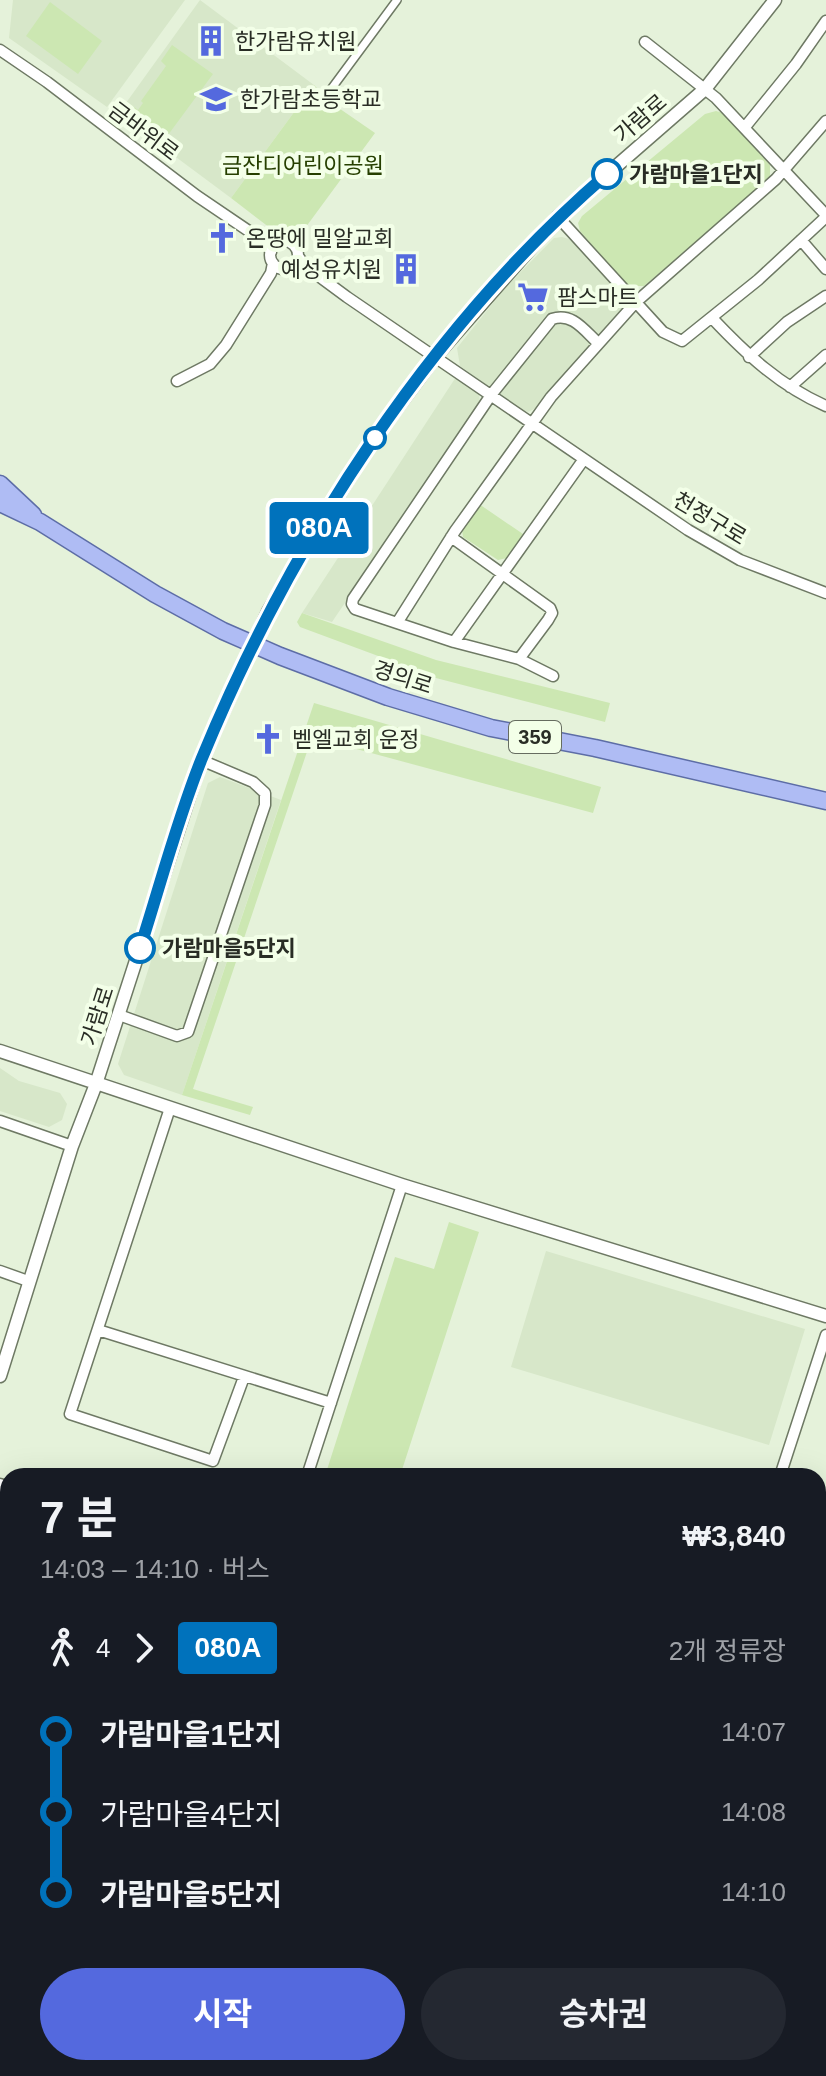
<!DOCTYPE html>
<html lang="ko">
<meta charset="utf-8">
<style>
body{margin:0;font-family:Arial,"Noto Sans KR",sans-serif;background:#242831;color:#f1f3f6;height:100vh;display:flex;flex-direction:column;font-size:30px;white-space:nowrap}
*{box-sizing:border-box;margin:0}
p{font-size:26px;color:#9ea1a6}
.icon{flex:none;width:44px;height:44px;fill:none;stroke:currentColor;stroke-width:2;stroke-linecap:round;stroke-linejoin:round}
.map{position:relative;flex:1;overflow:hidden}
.details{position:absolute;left:0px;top:1468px;width:826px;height:608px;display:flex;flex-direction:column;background:#171b24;border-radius:24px 24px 0 0;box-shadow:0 8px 32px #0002}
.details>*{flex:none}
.badge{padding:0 16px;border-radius:6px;font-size:28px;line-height:52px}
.map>.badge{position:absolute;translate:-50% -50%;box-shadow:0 0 0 4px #fff}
.legs{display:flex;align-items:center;gap:12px;height:88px;padding:0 40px;font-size:26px}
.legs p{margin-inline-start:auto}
.overview{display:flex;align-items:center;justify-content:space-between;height:136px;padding:0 40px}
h1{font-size:44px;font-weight:700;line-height:60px}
.primary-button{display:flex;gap:16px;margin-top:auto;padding:16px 40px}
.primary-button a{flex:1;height:92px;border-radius:48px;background:#5469de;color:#fff;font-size:32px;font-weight:700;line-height:92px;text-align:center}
.primary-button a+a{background:#242831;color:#f1f3f6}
ul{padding:0 40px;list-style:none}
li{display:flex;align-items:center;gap:28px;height:80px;font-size:30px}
li i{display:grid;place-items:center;width:12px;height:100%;margin:0 10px;background:currentColor}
li i::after{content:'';width:20px;height:20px;margin:-10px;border:6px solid;border-radius:50%;background:#171b24}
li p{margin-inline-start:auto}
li:first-child i{background:linear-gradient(#0000 50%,currentColor 0)}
li:last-child i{background:linear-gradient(currentColor 50%,#0000 0)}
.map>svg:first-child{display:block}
.built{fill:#d7e7c9}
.green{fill:#cce7b2}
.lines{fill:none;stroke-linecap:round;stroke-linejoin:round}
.pedestrian-casing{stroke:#6e7964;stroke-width:10}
.minor-casing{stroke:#6e7964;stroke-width:13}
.tertiary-casing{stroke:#6e7964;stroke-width:15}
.secondary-casing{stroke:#6e7964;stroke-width:17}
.primary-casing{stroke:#5d6da6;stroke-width:19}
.pedestrian{stroke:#fff;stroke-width:7}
.minor{stroke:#fff;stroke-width:10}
.tertiary{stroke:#fff;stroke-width:12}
.secondary{stroke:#d7ddf9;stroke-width:14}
.primary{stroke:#afbcf4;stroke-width:16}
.line-1-casing{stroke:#fff;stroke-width:18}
.line-1{stroke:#0072bc;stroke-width:12}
.stop-1-dot{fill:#fff;stroke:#0072bc;stroke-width:4}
.labels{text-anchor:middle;stroke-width:8;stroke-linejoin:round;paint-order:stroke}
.shield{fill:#f3ffe8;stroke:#666c60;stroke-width:2}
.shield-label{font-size:20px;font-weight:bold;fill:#292d25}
.poi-label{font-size:22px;fill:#292d25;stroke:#f3ffe8;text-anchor:start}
.street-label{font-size:22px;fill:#292d25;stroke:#f3ffe8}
.park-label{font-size:22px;fill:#263f00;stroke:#f3ffe8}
.stop-label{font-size:22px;font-weight:bold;fill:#292d25;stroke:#f3ffe8;text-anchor:start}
</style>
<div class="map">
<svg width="826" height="2076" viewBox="0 0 826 2076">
<rect width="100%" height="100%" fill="#e5f2da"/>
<!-- built -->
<path class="built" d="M13,0h172l-78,107 -98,-69z
M200,0l114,85 -83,113 -113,-84z
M562,237l7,2 54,54 2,6 -2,8 -87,101 -8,4 -6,-2 -62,-44 -3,-18 48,-60 49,-50z
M456,377l23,17 1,9 -148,219 -30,-9z
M220,777l61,23 -99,295 -58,-20 -6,-11 90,-281z
M0,1068l19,13 41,12 7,11 -5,16 -13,7 -49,-16z
M546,1251l259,78 -36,116 -258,-78z"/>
<!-- green -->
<path class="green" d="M50,2l52,39 -24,33 -52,-38z
M172,45l41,29 -45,61 -20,-14 -6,8 -19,-14 7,-11 8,6 5,-7 -2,-2 25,-35 -5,-5z
M314,85l16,17 45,31 -75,102 -26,-4 -43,-33z
M716,111l7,2 47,52v13l-126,108h-16l-48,-55 -2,-8 4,-7 123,-102z
M479,504l44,30 -16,24 -9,2 -35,-23 -1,-7z
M302,613l134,47 174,43 -5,19 -196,-51 -20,-11 -89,-33 -3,-5z
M314,703l287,84 -8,26 -281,-76 -119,352 60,18 -3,8 -68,-20z
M449,1222l30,10 -79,244h-75l70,-219 39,12z"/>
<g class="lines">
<defs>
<path id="pedestrian" d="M326,96l71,-96"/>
<path id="minor" d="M645,42l71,56 110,117
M0,50l47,32 150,114 68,46 6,10
M745,127l51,-63 30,-43
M558,217l105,115 19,9 76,-61 68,-63
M801,240l25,29
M270 255a14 14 0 1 1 28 0a14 14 0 1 1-28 0Z
M298,256l7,10 42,31 341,233 52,30 86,33
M712,318c34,36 68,68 114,88
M749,357l38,-35 39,-26
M177,381l33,-17 16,-19 45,-72 2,-10
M790,387l36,-32
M451,537l99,71 2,5 -4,7 -29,39
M397,623l58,-92 96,-134 85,-95 140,-123 50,-58
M454,642l130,-183
M553,676l-34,-17 -65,-17 -99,-33 -3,-5 1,-5 138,-204 61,-76c20,-7 32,11 46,24
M119,1015l58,21 11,-4 77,-227v-12l-12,-11 -52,-22
M170,1108l-100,306 143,47 31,-84
M0,1121l72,25
M0,1271l28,10
M98,1330l233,73
M307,1476l95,-291
M780,1476l46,-141
M0,1912l8,3
M498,2068l5,8"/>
<path id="tertiary" d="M0,1051l402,134 424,131
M0,1376l72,-230 24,-62 105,-324 67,-148 99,-164 68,-91 123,-140 147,-128 70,-89
M0,1485l8,3"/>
<path id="secondary" d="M818,1971l8,-6
M818,1985l8,-6
M668,2076l12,-8
M688,2076l11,-8"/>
<path id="primary" d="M0,484l33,31
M0,503l40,19 115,72 68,37 57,25 108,41 103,31 104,20 231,53"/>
</defs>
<!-- pedestrian casing -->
<use href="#pedestrian" class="pedestrian-casing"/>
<!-- minor casing -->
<use href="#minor" class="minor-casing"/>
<!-- tertiary casing -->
<use href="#tertiary" class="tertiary-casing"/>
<!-- secondary casing -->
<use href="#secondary" class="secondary-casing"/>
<!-- primary casing -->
<use href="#primary" class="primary-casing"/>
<!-- pedestrian -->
<use href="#pedestrian" class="pedestrian"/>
<!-- minor -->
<use href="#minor" class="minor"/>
<!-- tertiary -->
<use href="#tertiary" class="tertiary"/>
<!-- secondary -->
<use href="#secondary" class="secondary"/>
<!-- primary -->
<use href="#primary" class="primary"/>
</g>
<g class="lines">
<defs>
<path id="line-1" d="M140,948c20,-62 38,-131 62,-190 89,-216 227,-430 405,-584"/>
</defs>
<!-- line-1 casing -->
<use href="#line-1" class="line-1-casing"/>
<!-- line-1 -->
<use href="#line-1" class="line-1"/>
</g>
<!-- icons -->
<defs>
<symbol id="building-bare" viewBox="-9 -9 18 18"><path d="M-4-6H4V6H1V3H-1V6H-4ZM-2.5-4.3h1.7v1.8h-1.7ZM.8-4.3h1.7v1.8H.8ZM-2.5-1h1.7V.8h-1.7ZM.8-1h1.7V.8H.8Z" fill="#5469de" stroke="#f3ffe8" stroke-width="2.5" paint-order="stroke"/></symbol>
<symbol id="school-bare" viewBox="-9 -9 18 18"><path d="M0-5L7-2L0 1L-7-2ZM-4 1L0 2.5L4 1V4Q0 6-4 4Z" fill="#5469de" stroke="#f3ffe8" stroke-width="2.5" paint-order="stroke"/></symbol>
<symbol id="church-bare" viewBox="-9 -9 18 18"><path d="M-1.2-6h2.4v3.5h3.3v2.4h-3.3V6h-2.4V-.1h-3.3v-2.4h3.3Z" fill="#5469de" stroke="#f3ffe8" stroke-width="2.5" paint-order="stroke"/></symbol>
<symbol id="supermarket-bare" viewBox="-9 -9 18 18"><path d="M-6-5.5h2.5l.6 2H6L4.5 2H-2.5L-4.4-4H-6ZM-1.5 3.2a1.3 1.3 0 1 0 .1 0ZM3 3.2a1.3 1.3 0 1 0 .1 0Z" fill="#5469de" stroke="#f3ffe8" stroke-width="2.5" paint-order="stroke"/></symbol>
</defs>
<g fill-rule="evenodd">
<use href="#building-bare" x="189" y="19" width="44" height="44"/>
<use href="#school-bare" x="194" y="77" width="44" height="44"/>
<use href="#church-bare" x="200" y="216" width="44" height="44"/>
<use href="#building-bare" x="384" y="247" width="44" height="44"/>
<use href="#supermarket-bare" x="511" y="275" width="44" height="44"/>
<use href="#church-bare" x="246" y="717" width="44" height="44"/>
</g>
<!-- markers -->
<g class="stop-1-dot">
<circle cx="607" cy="174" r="14"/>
<circle cx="375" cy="438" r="10"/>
<circle cx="140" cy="948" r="14"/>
</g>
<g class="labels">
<!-- shield labels -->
<rect class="shield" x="509" y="721" width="52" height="32" rx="6"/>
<g class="shield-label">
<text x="535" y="744">359</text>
</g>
<!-- poi labels -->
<g class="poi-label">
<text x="235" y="49">한가람유치원</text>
<text x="240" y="107">한가람초등학교</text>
<text x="246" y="246">온땅에 밀알교회</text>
<text x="382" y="277" text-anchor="end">예성유치원</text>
<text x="557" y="305">팜스마트</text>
<text x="292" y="747">벧엘교회 운정</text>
</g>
<!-- street labels -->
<g class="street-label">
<text transform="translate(640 118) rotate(-41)" y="8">가람로</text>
<text transform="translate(144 131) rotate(37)" y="8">금바위로</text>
<text transform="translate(710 518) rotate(31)" y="8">천정구로</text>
<text transform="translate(403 677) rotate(18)" y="8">경의로</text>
<text transform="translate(97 1016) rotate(-72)" y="8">가람로</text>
</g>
<!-- park labels -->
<g class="park-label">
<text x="303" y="173">금잔디어린이공원</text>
</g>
<!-- stop labels -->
<g class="stop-label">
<text x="629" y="182">가람마을1단지</text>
<text x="162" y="956">가람마을5단지</text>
</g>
</g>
</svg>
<b class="badge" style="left:319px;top:528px;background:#0072bc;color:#fff">080A</b>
<section class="details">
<div class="overview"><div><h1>7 분</h1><p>14:03 – 14:10 · 버스</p></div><b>₩3,840</b></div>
<div class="legs"><svg class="icon" aria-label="walk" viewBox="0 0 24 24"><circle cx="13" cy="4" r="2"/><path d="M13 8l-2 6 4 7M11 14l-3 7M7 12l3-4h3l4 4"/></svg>4<svg class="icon" aria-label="forward" viewBox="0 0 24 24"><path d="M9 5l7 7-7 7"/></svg><b class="badge" style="background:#0072bc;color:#fff">080A</b><p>2개 정류장</p></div>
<ul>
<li><i style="color:#0072bc"></i><b>가람마을1단지</b><p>14:07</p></li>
<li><i style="color:#0072bc"></i><span>가람마을4단지</span><p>14:08</p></li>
<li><i style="color:#0072bc"></i><b>가람마을5단지</b><p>14:10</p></li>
</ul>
<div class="primary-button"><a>시작</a><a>승차권</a></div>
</section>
</div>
